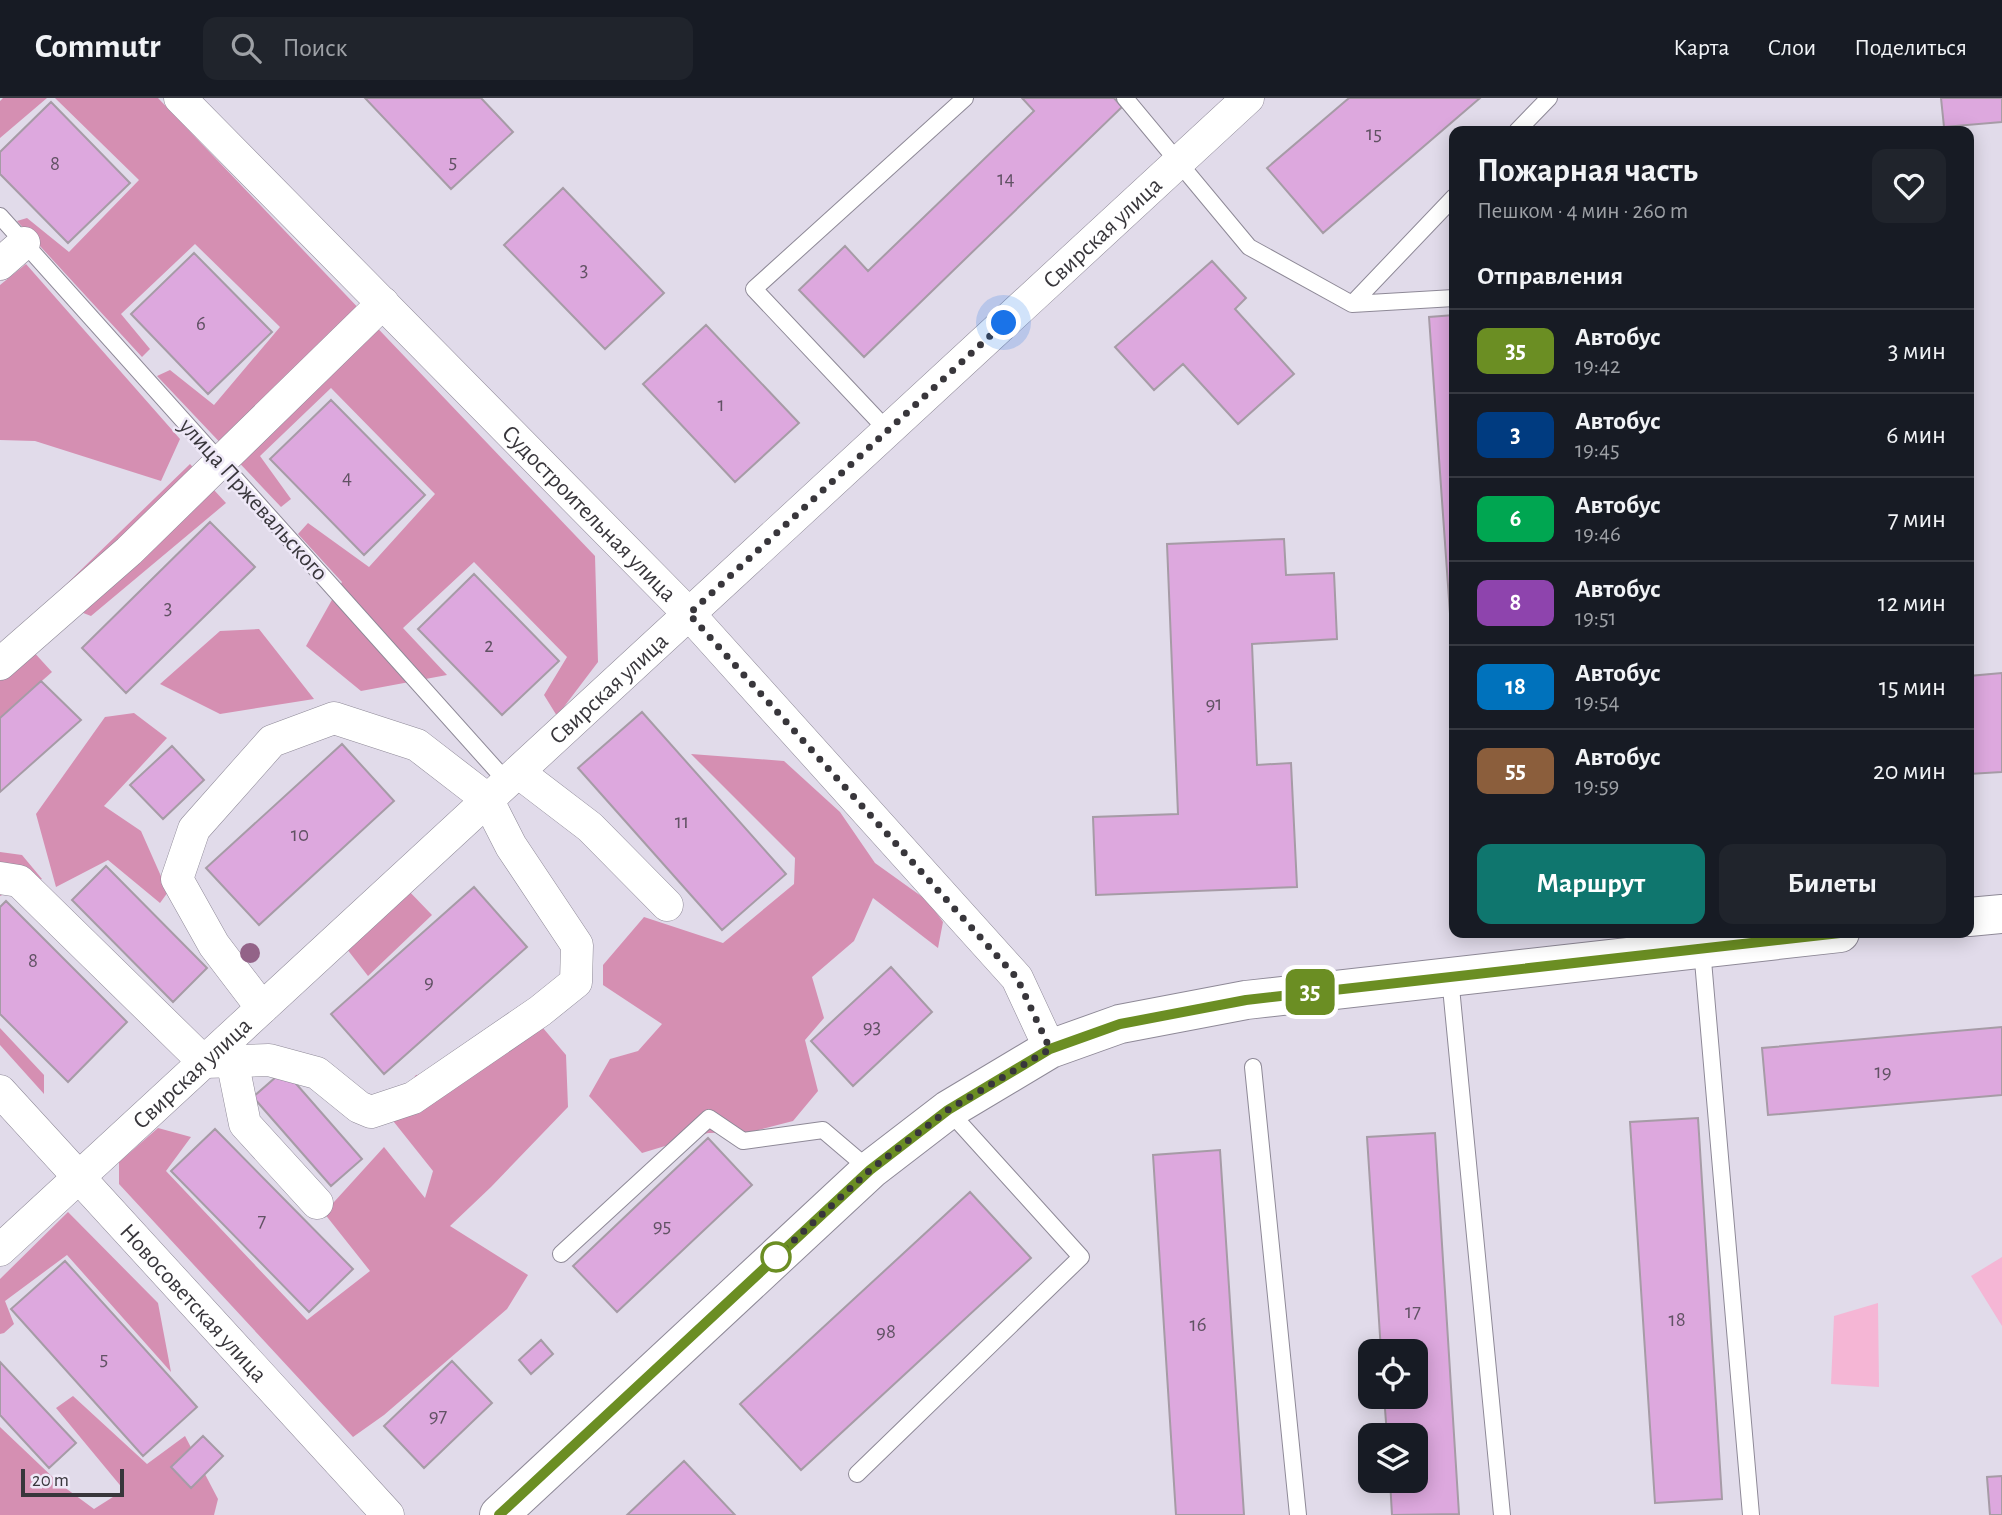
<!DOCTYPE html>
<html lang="ru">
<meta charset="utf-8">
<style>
body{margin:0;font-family:"Alegreya Sans",sans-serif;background:#20242c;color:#f1f3f6;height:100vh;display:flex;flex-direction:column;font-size:26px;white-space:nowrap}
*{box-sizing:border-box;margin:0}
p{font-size:23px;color:#9ea1a6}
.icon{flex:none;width:38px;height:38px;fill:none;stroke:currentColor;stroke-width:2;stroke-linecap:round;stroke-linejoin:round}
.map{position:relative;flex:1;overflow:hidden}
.sheet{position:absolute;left:1449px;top:28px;width:525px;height:812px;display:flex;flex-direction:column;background:#171b24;border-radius:14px;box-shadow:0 4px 18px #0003}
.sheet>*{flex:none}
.badge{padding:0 14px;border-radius:10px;font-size:24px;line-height:46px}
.tools{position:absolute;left:1358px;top:1241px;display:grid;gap:14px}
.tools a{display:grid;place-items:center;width:70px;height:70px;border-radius:14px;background:#171b24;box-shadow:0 4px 18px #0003;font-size:35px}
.scale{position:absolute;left:21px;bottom:18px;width:103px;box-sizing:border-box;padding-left:7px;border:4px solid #38363b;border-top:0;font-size:19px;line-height:24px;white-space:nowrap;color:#38363b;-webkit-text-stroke:5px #eee8f7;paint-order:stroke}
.you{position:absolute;width:35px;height:35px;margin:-18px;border:5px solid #fff;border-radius:50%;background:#1a73e8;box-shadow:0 0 0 10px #1a73e833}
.map>.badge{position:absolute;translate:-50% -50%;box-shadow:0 0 0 4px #fff}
h2{padding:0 28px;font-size:26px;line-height:63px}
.round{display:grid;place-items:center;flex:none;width:74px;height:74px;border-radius:14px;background:#20242c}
.headline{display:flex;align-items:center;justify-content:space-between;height:119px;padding:0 28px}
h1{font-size:33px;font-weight:700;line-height:52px}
.primary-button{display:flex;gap:14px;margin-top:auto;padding:14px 28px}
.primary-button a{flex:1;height:80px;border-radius:14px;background:#0f766e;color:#fff;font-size:28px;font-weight:700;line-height:80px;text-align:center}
.primary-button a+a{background:#20242c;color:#f1f3f6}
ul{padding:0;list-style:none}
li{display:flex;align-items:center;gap:21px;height:84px;padding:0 28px;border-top:2px solid #363941}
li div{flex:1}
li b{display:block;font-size:26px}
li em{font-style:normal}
li .badge{min-width:77px;font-weight:700;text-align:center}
header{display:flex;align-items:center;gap:42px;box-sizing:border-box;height:98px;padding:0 35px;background:#171b24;border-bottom:2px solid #363941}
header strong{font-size:33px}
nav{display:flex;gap:38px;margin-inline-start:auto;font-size:24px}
.search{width:490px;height:63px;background:#20242c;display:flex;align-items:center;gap:18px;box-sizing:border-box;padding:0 24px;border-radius:14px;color:#9ea1a6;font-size:26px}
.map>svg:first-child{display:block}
.green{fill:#f5b6d5}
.forest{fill:#d58fb2}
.building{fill:#dda8de;stroke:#a69ba6;stroke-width:2}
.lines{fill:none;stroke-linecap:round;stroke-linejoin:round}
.lane-casing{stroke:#8e8997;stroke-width:18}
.street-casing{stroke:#8e8997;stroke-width:33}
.secondary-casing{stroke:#8e8997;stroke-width:40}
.lane{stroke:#fff;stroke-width:16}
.street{stroke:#fff;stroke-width:32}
.secondary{stroke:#fff;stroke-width:38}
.tree{fill:#936388}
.line-casing{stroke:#fff;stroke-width:16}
.line{stroke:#6b8e23;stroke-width:10}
.walk{stroke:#38363b;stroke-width:7;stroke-dasharray:0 12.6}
.stop-dot{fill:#fff;stroke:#6b8e23;stroke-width:3.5}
.labels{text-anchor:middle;stroke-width:5;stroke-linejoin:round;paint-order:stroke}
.number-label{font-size:21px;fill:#615264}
.street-label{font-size:24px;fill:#38363b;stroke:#eee8f7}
</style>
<header>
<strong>Commutr</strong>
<div class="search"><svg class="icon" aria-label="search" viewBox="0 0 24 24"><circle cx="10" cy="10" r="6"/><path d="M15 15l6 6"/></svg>Поиск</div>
<nav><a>Карта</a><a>Слои</a><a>Поделиться</a></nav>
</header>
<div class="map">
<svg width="2002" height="1417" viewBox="0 0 2002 1417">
<rect width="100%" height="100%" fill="#e1dbea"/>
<!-- green -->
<path class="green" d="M2002,1159v69l-31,-50z
M1878,1205l1,84 -48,-3 3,-68z"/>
<!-- forest -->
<path class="forest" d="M3,0h44l-47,40v-37z
M55,0h103l437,458 3,106 -41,54 -13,-21 23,-38 -93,-95 -71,66 44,47 -86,16 -55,-45 36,-64 -44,-48 10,-11 61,44 66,-73 -104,-106 -71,68 31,43 -10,8 -124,-131 13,-6 44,35 66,-78 -85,-83 -74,70 29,35 -8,8 -125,-136 10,-3 42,34 70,-72z
M26,166l154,175 -19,42 -126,-40 -35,-1v-155z
M190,366l36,39 -135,113 -41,-16z
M259,531l55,70 -94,15 -60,-30 60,-53z
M31,551l21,23 -52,46v-50z
M134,615l33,25 -63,68 37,25 27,61 -8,11 -52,-43 -52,27 -20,-73 69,-97z
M691,656l93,7 56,51 35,51 53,38 15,21 -5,26 -65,-50 -19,43 -42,36 12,41 -19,22 13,51 -25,30 -42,11 -43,1 -66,20 -53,-57 21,-37 28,-8 24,-27 -59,-39v-20l41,-48 79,26 71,-59 1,-26z
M0,754l22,3 20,24 -42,17z
M405,789l27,28 -64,61 -25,-32z
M0,930l44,47v19l-44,-49z
M543,930l23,27 2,52 -77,80 -41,39 78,49 -21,34 -123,106 -31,22 -234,-253v-22l39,-34 33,9 -25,34 141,149 63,-49 -46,-58 60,-66 41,51 8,-27 -47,-59 30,-37 41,-3z
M68,1114l90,91 13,69 -104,-117 -62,46 9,23 -10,9 -4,1v-55z
M73,1298l74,68 38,-28 33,63 -4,16h-214v-88l60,57 34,25 30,-19 -68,-82z"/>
<!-- building -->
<path class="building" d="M365,0h116l32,34 -62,57z
M1022,0h92l8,9 -258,250 -65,-67 46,-44 23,25 166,-160z
M1349,0h131l-157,135 -56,-65z
M1941,0h61v24l-58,5z
M51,4l79,81 -62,60 -68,-69v-22z
M563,90l101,105 -59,56 -101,-104z
M194,155l78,79 -64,62 -77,-80z
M1212,163l34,37 -11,11 59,65 -56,50 -55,-60 -29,26 -39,-43z
M1454,217v355l-25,-353z
M706,227l93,98 -64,59 -92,-98z
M331,302l94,95 -61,60 -94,-96z
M210,424l45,45 -129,126 -44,-45z
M1284,441l2,36 48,-2 3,66 -85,5 5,121 34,-2 6,124 -201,8 -3,-78 85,-3 -11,-270z
M474,476l85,87 -57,54 -84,-86z
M2002,575v99l-33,2v-98z
M41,583l40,39 -81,72v-74z
M642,614l144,162 -64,56 -144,-162z
M342,646l52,57 -135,124 -53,-57z
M172,648l32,34 -41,39 -33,-34z
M106,768l101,102 -34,34 -101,-102z
M474,789l53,60 -143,127 -53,-60z
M6,803l121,121 -59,60 -68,-68v-107z
M891,869l41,45 -79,74 -42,-45z
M2002,929v68l-234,20 -6,-67z
M284,972l78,89 -31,27 -78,-89z
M1698,1020l24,381 -67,4 -25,-381z
M215,1031l138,140 -44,43 -138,-141z
M1435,1035l24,381 -67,1 -2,-35h26v-45h-29l-3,-39h32v-45h-35l-14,-214z
M708,1040l44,47 -135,127 -44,-46z
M1220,1052l24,365h-68l-23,-360z
M970,1094l61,66 -230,212 -61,-66z
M65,1163l132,146 -54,49 -132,-147z
M541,1242l12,14 -22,20 -12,-14z
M452,1263l40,42 -68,65 -40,-42z
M0,1264l76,81 -27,25 -49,-53z
M203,1338l20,20 -32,32 -20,-21z
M684,1363l51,54h-108z
M2002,1378v39h-12l-3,-38z"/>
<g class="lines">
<defs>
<path id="lane" d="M1125,0l124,149 103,57 102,-6
M1517,33l32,-33
M0,118l507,566
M1352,206l102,-107
M887,332l-133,-141 211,-191
M1702,851l49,566
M1450,879l52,538
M1253,969l45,448
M561,1156l148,-136 34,23 80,-11 47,40
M857,1376l224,-217 -133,-147"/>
<g id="street">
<path id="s1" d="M180,0l509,516 328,364 33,71"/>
<path d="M0,166l24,-21"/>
<path d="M0,566l129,-113 254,-248"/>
<path d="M518,674l72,55 77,78"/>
<path d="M0,780l19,3 185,181 65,-2 48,13 42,34 12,5 42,-14 127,-87 36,-29 1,-37 -66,-99 -24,-47 -70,-54 -83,-27 -62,23 -78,88 -17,50 37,66 48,63"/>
<path d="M232,962l13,64 72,79"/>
<path id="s2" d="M0,993l388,424"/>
<path id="s3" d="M0,1152l1248,-1152"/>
</g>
<path id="secondary" d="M1969,819l33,-3
M499,1417l371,-345 78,-60 102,-61 70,-25 126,-24 594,-67"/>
</defs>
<!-- lane casing -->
<use href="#lane" class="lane-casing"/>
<!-- street casing -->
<use href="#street" class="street-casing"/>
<!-- secondary casing -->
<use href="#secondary" class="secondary-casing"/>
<!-- lane -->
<use href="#lane" class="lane"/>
<!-- street -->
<use href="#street" class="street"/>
<!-- secondary -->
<use href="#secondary" class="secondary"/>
</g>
<!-- trees -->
<circle class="tree" cx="250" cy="855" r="10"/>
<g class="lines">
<defs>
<path id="line" d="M499,1417l371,-345 78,-60 102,-61 70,-25 126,-24 594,-67"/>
</defs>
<!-- line casing -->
<use href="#line" class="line-casing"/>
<!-- line -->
<use href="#line" class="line"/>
<!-- walk -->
<path class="walk" d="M776,1159l94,-87 78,-60 102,-61 -33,-71 -328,-364 315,-291"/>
</g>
<!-- markers -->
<circle class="stop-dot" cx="776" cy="1159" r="14"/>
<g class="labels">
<!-- number labels -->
<g class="number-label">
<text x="1374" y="42">15</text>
<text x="453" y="70">5</text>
<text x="55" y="72">8</text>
<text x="1006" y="87">14</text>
<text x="584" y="178">3</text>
<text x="201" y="232">6</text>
<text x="721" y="313">1</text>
<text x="347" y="386">4</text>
<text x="168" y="516">3</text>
<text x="489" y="554">2</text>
<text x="1214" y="612">91</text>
<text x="682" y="730">11</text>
<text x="300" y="743">10</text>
<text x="33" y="869">8</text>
<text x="429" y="890">9</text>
<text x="872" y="935">93</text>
<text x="1883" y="980">19</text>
<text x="262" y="1129">7</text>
<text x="662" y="1134">95</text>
<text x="1413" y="1220">17</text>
<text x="1677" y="1228">18</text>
<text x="1198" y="1233">16</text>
<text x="886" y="1240">98</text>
<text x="104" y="1267">5</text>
<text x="438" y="1324">97</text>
</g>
<!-- street labels -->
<g class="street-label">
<text dy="8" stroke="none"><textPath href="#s3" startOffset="1500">Свирская улица</textPath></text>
<text transform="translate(254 401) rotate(48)" y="8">улица Пржевальского</text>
<text dy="8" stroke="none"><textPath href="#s1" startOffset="583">Судостроительная улица</textPath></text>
<text dy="8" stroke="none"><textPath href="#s3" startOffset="828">Свирская улица</textPath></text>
<text dy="8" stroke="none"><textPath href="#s3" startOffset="261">Свирская улица</textPath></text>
<text dy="8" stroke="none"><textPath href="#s2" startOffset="287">Новосоветская улица</textPath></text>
</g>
</g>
</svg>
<div class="tools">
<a><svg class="icon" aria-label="locate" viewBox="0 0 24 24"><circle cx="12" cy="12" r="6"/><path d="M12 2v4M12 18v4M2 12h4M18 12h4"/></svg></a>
<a><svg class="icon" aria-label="layers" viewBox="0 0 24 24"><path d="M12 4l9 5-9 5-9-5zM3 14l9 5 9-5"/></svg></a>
</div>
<div class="scale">20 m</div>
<div class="you" style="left:1004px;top:225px"></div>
<b class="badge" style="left:1310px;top:894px;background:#6b8e23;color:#fff">35</b>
<section class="sheet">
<div class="headline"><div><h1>Пожарная часть</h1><p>Пешком · 4 мин · 260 m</p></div><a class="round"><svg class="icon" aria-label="heart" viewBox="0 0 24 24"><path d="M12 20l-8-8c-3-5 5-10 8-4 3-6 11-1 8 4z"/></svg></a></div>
<h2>Отправления</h2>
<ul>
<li><span class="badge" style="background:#6b8e23;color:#fff">35</span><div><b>Автобус</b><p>19:42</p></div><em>3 мин</em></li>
<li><span class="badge" style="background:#003b80;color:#fff">3</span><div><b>Автобус</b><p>19:45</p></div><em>6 мин</em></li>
<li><span class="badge" style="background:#00a651;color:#fff">6</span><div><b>Автобус</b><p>19:46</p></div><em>7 мин</em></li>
<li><span class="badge" style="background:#8e44ad;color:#fff">8</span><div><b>Автобус</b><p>19:51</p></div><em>12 мин</em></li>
<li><span class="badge" style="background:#0072bc;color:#fff">18</span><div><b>Автобус</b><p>19:54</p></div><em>15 мин</em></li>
<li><span class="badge" style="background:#8b5e3c;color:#fff">55</span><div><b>Автобус</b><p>19:59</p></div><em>20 мин</em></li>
</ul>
<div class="primary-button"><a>Маршрут</a><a>Билеты</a></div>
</section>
</div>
